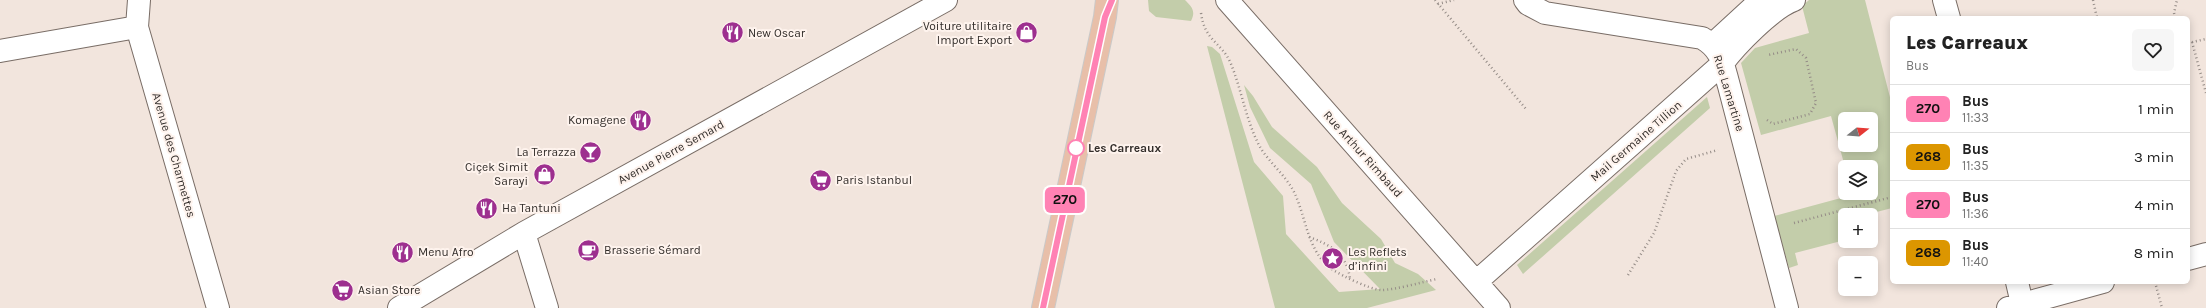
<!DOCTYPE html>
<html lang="fr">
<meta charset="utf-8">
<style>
body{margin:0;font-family:Karla,sans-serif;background:#f6f6f6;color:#222;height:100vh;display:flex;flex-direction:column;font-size:15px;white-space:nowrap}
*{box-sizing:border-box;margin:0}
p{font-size:13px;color:#767676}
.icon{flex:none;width:22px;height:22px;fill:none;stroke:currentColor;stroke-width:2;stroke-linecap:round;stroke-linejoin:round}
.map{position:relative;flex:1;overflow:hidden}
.panel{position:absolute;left:1890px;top:16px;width:300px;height:268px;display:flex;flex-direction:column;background:#fff;border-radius:6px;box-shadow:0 2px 10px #0003}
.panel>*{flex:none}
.badge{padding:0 8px;border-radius:6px;font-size:14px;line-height:26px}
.needle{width:26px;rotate:73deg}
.fabs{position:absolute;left:1838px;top:112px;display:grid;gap:8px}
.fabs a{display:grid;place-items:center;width:40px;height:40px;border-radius:6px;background:#fff;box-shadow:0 2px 10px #0003;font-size:20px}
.map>.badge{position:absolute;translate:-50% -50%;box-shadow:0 0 0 2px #fff}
.round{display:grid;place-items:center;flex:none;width:42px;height:42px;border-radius:6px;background:#f6f6f6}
.headline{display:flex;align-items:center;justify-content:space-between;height:68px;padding:0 16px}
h1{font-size:19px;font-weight:800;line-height:30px}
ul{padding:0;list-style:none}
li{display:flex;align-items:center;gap:12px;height:48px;padding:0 16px;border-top:1px solid #e0e0e0}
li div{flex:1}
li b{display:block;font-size:15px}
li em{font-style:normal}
li .badge{min-width:44px;font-weight:700;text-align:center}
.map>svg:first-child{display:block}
.green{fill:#c3cdaa;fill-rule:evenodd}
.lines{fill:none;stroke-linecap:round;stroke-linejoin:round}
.minor-casing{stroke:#796d66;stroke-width:24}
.major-casing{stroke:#cac9c8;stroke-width:24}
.path{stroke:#958c87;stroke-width:2.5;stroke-dasharray:1 3;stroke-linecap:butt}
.minor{stroke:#fff;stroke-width:22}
.major{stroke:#e8bfa9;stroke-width:22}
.line-casing{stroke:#fff;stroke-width:9}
.line{stroke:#ff82b4;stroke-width:6}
.stop-dot{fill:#fff;stroke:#ff82b4;stroke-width:2}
.labels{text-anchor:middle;stroke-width:4;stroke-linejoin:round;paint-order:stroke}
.poi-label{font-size:12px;fill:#332e2b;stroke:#fef3ed;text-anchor:start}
.street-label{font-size:12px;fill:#332e2b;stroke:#fef3ed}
.stop-label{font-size:12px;font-weight:bold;fill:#332e2b;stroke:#fef3ed;text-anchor:start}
</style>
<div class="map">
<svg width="2206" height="308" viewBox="0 0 2206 308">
<rect width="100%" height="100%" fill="#f2e5dd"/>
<!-- green -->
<path class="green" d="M1148,0h37c7,7 11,11 6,21l-35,-4 -7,-6z
M1809,0h56l27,105v103l-27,7h-20v25l-50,13 3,12 -9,3 -15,-52 78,-21v-2h19v-26h-26l-14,-51 -70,19 -20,-72 14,-15 54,-15 -7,-27zM1845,119h26v26h-26z
M1207,46l5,1 8,7 34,108 29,34 3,38 53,58 41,-3 -46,-47 -23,-58 -41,-36 -20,-41 -6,-22 9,11 19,31 45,40 25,36 39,36 14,24 23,11 18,16 -69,18h-92z
M1707,97l3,11 -187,166 -6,-9z"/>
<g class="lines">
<defs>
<path id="minor" d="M139,0l-2,27 81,281
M1227,0l272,308
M1525,0l3,4 17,9 157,25c20,11 21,27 27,48l58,222
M1944,0l5,18
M1713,44l48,-44
M0,51l137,-24
M524,233l23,75
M2188,259l18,-5
M1476,282l246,-218c14,-19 50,-56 72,-64
M2017,282l6,26
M399,308l125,-75 422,-233
M2008,308l95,-26"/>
<path id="major" d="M1043,308l62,-291 2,-17"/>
</defs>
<!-- minor casing -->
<use href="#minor" class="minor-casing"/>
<!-- major casing -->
<use href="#major" class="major-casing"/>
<!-- path -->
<path class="path" d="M1435,0l91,109
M2093,0l4,18
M1438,4l16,-4
M1201,13c4,29 21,29 30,51 11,27 15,57 29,83 9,15 24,27 33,43 14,27 13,61 40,80 10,6 36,19 48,20 14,0 41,-8 56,-11
M2175,18l-1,-5 3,-13
M2192,42l14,51
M2188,43l18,-4
M1767,120l6,4 37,-10 6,-11 -10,-45 -10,-9 -28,6
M1794,223l98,-26
M1309,237c22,8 38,17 41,42
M1628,275l26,-42 22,-62 10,-12 32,-9
M2155,282l7,26"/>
<!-- minor -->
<use href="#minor" class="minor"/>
<!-- major -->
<use href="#major" class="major"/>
</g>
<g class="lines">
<defs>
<path id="line" d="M1043,308l62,-291 7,-17"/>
</defs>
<!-- line casing -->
<use href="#line" class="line-casing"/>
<!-- line -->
<use href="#line" class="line"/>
</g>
<!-- icons -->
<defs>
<symbol id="restaurant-disc" viewBox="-11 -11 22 22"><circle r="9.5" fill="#9d2f8f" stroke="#fef3ed"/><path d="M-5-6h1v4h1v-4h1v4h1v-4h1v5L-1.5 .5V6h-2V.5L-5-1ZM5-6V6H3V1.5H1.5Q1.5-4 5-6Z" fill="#fff"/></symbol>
<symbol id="shop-disc" viewBox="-11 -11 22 22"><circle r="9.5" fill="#9d2f8f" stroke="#fef3ed"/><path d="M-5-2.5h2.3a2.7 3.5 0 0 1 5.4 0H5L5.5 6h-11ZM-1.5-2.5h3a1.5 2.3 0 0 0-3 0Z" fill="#fff"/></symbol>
<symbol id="bar-disc" viewBox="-11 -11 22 22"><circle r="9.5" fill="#9d2f8f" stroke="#fef3ed"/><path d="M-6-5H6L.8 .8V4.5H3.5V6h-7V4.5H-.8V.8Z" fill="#fff"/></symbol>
<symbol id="supermarket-disc" viewBox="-11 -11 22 22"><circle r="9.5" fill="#9d2f8f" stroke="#fef3ed"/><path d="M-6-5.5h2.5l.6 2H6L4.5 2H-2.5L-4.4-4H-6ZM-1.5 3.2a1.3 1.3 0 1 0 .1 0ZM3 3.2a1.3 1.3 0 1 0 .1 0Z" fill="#fff"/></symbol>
<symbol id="cafe-disc" viewBox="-11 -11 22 22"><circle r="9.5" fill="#9d2f8f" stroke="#fef3ed"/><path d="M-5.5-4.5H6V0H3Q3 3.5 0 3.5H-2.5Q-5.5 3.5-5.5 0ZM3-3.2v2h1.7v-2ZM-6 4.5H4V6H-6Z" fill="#fff"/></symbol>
<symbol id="sight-disc" viewBox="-11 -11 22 22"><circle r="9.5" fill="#9d2f8f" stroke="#fef3ed"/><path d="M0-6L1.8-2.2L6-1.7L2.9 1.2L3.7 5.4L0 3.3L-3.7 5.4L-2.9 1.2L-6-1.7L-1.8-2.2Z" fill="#fff"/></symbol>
</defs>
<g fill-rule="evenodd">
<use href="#restaurant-disc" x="720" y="20" width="25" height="25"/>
<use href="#shop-disc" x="1014" y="20" width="25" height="25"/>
<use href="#restaurant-disc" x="628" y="108" width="25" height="25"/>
<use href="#bar-disc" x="578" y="140" width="25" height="25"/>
<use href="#shop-disc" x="532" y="162" width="25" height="25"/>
<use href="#supermarket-disc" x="808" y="168" width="25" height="25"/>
<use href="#restaurant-disc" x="474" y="196" width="25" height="25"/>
<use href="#cafe-disc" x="576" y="238" width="25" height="25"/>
<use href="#restaurant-disc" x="390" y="240" width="25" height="25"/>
<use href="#sight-disc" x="1320" y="246" width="25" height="25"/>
<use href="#supermarket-disc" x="330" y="278" width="25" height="25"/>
</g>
<!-- markers -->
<circle class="stop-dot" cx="1076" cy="148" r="8"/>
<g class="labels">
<!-- poi labels -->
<g class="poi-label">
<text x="1012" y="30" text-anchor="end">Voiture utilitaire<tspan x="1012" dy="14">Import Export</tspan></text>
<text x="748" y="37">New Oscar</text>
<text x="626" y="124" text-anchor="end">Komagene</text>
<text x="576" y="156" text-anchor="end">La Terrazza</text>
<text x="528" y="171" text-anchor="end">Ciçek Simit<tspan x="528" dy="14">Sarayi</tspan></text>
<text x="836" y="184">Paris Istanbul</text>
<text x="502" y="212">Ha Tantuni</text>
<text x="604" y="254">Brasserie Sémard</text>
<text x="418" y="256">Menu Afro</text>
<text x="1348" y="256">Les Reflets<tspan x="1348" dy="14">d’infini</tspan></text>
<text x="358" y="294">Asian Store</text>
</g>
<!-- street labels -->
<g class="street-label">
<text transform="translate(1729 93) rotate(73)" y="4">Rue Lamartine</text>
<text transform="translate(1636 141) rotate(-41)" y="4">Mail Germaine Tillion</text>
<text transform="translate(671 152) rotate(-29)" y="4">Avenue Pierre Semard</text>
<text transform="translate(1363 154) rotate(48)" y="4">Rue Arthur Rimbaud</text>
<text transform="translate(174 155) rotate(74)" y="4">Avenue des Charmettes</text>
</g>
<!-- stop labels -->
<g class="stop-label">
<text x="1088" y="152">Les Carreaux</text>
</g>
</g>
</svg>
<div class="fabs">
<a><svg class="needle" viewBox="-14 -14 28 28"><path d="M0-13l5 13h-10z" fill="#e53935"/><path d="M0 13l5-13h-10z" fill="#767676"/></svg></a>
<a><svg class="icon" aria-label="layers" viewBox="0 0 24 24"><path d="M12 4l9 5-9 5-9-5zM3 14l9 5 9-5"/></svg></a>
<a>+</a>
<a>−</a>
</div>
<b class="badge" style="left:1065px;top:200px;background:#ff82b4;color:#111">270</b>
<section class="panel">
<div class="headline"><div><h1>Les Carreaux</h1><p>Bus</p></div><a class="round"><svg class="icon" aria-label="heart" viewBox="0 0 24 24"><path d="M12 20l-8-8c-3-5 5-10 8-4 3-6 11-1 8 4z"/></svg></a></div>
<ul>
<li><span class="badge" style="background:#ff82b4;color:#111">270</span><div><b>Bus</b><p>11:33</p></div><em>1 min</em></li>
<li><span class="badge" style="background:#dc9600;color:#111">268</span><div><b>Bus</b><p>11:35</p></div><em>3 min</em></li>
<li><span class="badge" style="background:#ff82b4;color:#111">270</span><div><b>Bus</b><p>11:36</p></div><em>4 min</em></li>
<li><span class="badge" style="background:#dc9600;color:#111">268</span><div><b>Bus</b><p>11:40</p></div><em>8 min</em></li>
</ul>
</section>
</div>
